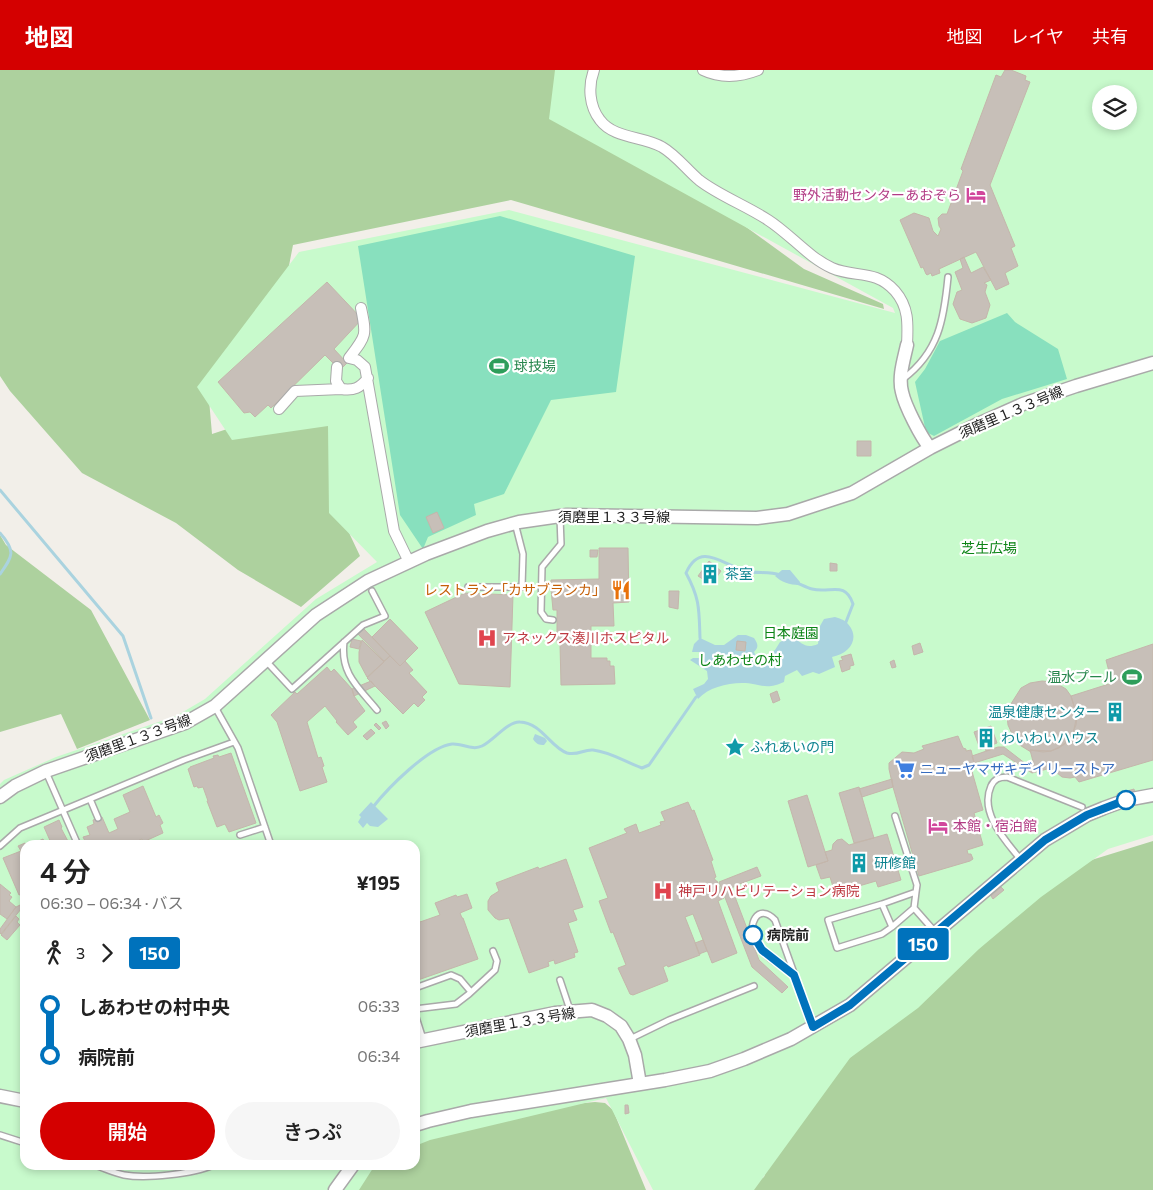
<!DOCTYPE html>
<html lang="ja">
<meta charset="utf-8">
<style>
body{margin:0;font-family:Commissioner,"Noto Sans JP",sans-serif;background:#f6f6f6;color:#222;height:100vh;display:flex;flex-direction:column;font-size:19px;white-space:nowrap}
*{box-sizing:border-box;margin:0}
p{font-size:16px;color:#767676}
.icon{flex:none;width:28px;height:28px;fill:none;stroke:currentColor;stroke-width:2;stroke-linecap:round;stroke-linejoin:round}
.map{position:relative;flex:1;overflow:hidden}
.drawer{position:absolute;left:20px;top:770px;width:400px;height:330px;display:flex;flex-direction:column;background:#fff;border-radius:15px;box-shadow:0 2px 8px #0003}
.drawer>*{flex:none}
.badge{padding:0 10px;border-radius:4px;font-size:18px;line-height:32px}
.buttons{position:absolute;left:1092px;top:15px;display:grid;gap:10px}
.buttons a{display:grid;place-items:center;width:45px;height:45px;border-radius:50%;background:#fff;box-shadow:0 2px 8px #0003;font-size:25px}
.map>.badge{position:absolute;translate:-50% -50%;box-shadow:0 0 0 2px #fff}
.legs{display:flex;align-items:center;gap:8px;height:55px;padding:0 20px;font-size:16px}
.legs p{margin-inline-start:auto}
.summary{display:flex;align-items:center;justify-content:space-between;height:85px;padding:0 20px}
h1{font-size:28px;font-weight:600;line-height:38px}
.button{display:flex;gap:10px;margin-top:auto;padding:10px 20px}
.button a{flex:1;height:58px;border-radius:30px;background:#d40000;color:#fff;font-size:20px;font-weight:600;line-height:58px;text-align:center}
.button a+a{background:#f6f6f6;color:#222}
ul{padding:0 20px;list-style:none}
li{display:flex;align-items:center;gap:18px;height:50px;font-size:19px}
li i{display:grid;place-items:center;width:8px;height:100%;margin:0 6px;background:currentColor}
li i::after{content:'';width:12px;height:12px;margin:-6px;border:4px solid;border-radius:50%;background:#fff}
li p{margin-inline-start:auto}
li:first-child i{background:linear-gradient(#0000 50%,currentColor 0)}
li:last-child i{background:linear-gradient(currentColor 50%,#0000 0)}
header{display:flex;align-items:center;gap:30px;box-sizing:border-box;height:70px;padding:0 25px;background:#d40000;color:#fff}
header strong{font-size:24px}
nav{display:flex;gap:28px;margin-inline-start:auto;font-size:18px}
.map>svg:first-child{display:block}
.forest{fill:#add19e}
.park{fill:#c8facc;fill-rule:evenodd}
.pitch{fill:#88e0be}
.water{fill:#aad3df}
.lines{fill:none;stroke-linecap:round;stroke-linejoin:round}
.stream{stroke:#aad3df;stroke-width:3}
.building{fill:#c7bfb8;stroke:#c4b6ab}
.service-casing{stroke:#a9a9a9;stroke-width:8}
.minor-casing{stroke:#a9a9a9;stroke-width:12}
.tertiary-casing{stroke:#a9a9a9;stroke-width:15}
.service{stroke:#fff;stroke-width:5}
.minor{stroke:#fff;stroke-width:10}
.tertiary{stroke:#fff;stroke-width:12}
.line-1-casing{stroke:#fff;stroke-width:11}
.line-1{stroke:#0072bc;stroke-width:8}
.stop-1-dot{fill:#fff;stroke:#0072bc;stroke-width:2.5}
.labels{text-anchor:middle;stroke-width:4.5;stroke-linejoin:round;paint-order:stroke}
.hotel-label{font-size:14px;fill:#b23c85;stroke:#fff;text-anchor:end}
.leisure-label{font-size:14px;fill:#27864d;stroke:#fff;text-anchor:start}
.street-label{font-size:14px;fill:#222;stroke:#fff}
.park-label{font-size:14px;fill:#0c8416;stroke:#fff}
.culture-label{font-size:14px;fill:#0d838f;stroke:#fff;text-anchor:start}
.food-label{font-size:14px;fill:#c56008;stroke:#fff;text-anchor:end}
.health-label{font-size:14px;fill:#be3a42;stroke:#fff;text-anchor:start}
.shop-label{font-size:14px;fill:#366cbe;stroke:#fff;text-anchor:start}
.stop-label{font-size:14px;font-weight:bold;fill:#222;stroke:#fff;text-anchor:start}
</style>
<header>
<strong>地図</strong>
<nav><a>地図</a><a>レイヤ</a><a>共有</a></nav>
</header>
<div class="map">
<svg width="1153" height="1120" viewBox="0 0 1153 1120">
<rect width="100%" height="100%" fill="#f2efe9"/>
<!-- forest -->
<path class="forest" d="M0,0h568l163,146 73,53 79,35 1,5 -373,-109 -218,45 -13,67 -72,76 4,46 76,-25 48,-8 -2,100 26,55 -59,51 -63,-37 -62,-47 -94,-50 -72,-82 -10,-15z
M0,465l6,10 85,65 59,110 -73,29 -16,-35 -61,18z
M1153,771v349h-408l19,-13 11,-29 37,-56 181,-164 92,-66z
M595,1032l10,1 8,7 33,80h-294l16,-25h47v-30l148,-30z"/>
<!-- park -->
<path class="park" d="M555,0h598v765l-45,14 -67,48 -62,52 -61,59 -68,50 -96,132h-101l-47,-92 -176,42 -15,6v-301h-390v320h350l-16,25h-359v-406l4,-4 52,-23 120,-41 29,-17 111,-100 61,-37 -48,-49 -1,-87 -96,14 -35,-53 102,-135 210,-42 386,103 -2,-5 -344,-189zM1101,24h28v27h-28z"/>
<!-- pitch -->
<path class="pitch" d="M500,146l135,40 -19,136 -65,8 -47,94 -30,10 2,11 -48,22 -5,12 -23,-34 -42,-269z
M1007,243l8,9 43,27 9,30 -65,20 -68,37 -8,-4 -11,-50 10,-13 15,-28z"/>
<!-- water -->
<path class="water" d="M782,500h8l10,12 -1,3c-9,0 -18,-3 -24,-9z
M835,547c4,1 9,3 11,5 16,15 4,32 -14,35l3,10 -16,7 -6,-2 -11,4 -5,-6 -12,6 -1,6c-19,9 -24,1 -42,1 -16,0 -34,5 -44,16l-5,-10 11,-5 4,-5 -1,-8 -17,-11 3,-2h7l4,-3 -5,-3h-7l2,-8 6,-6 15,7h9l14,-10h8l8,3c4,6 5,9 0,14l3,6 12,-4 6,-4 5,-8 13,-6c9,8 13,13 25,8l2,-18 4,-7z
M535,664l10,4 2,3 -3,4c-5,0 -8,-1 -11,-6z
M371,732l17,17 -10,8 -8,-1 -3,-3 -4,5 -5,-6 3,-5 -2,-2z"/>
<g class="lines">
<!-- stream -->
<path class="stream" d="M0,420l123,146 28,82
M0,463c16,18 13,23 0,41
M797,513c5,2 10,5 15,6 18,5 33,-9 41,15l-7,18
M700,568c-1,-29 0,-39 -14,-65 14,-32 36,-9 59,-2 11,3 24,0 35,4
M373,737c15,-19 55,-60 79,-63 10,-1 20,7 30,2 11,-5 26,-25 38,-24 22,1 30,25 47,31 11,3 17,-4 26,-3 18,2 32,12 49,18l7,-3 47,-68"/>
</g>
<!-- building -->
<path class="building" d="M1005,0h6l15,6 -1,4 5,2 -40,103 25,61 -4,2 7,18 -13,7 4,11 -13,6 -20,-38 -37,17 1,4 -8,3 -1,-3 -4,2 -1,-1 -3,-7 -2,1 -21,-48 14,-7 15,5 4,13 5,5 3,-7 -2,-3 -1,-8 4,-4h5l16,-43 -2,-2 35,-94 5,2z
M964,187l7,16 12,-6 8,13 -7,3 3,2 -2,7 5,13 -4,13 -14,5 -12,-4 -7,-15 4,-12 5,-2 -7,-18 8,-4 -3,-9z
M327,212l35,37 -28,30 13,14 -7,7 -15,-15 -54,53 -3,-3 -13,12 -5,-5 -6,1 -26,-31z
M857,371h14v15h-14z
M437,442l7,16 -11,5 -7,-16z
M599,478h29l1,54 -16,1 1,23h-23v32h16v3h3v5h4l1,18 -54,1 -1,-42h-3v-33h-4l-2,-21h-4v-7h4v-2l48,-1z
M590,480h8l-1,7h-7z
M709,491l12,10 -7,10 -2,-1 -3,3 -11,-7z
M830,493l7,1v7h-7z
M669,521h10l-1,18 -9,-2z
M465,523l48,2 -3,92 -51,-3 -34,-72z
M390,549l28,29 -18,18 -28,-29z
M363,558l27,28 -6,5 -27,-28z
M352,569l9,2 -2,8 -9,-2z
M362,570l22,22 -17,15 -8,-15v-10z
M737,571l9,1 -1,9 -9,-1z
M920,573l3,9 -9,3 -2,-9z
M1153,574v116l-74,22 -4,-5 -5,1 -8,-1 -11,-9 -19,5 -29,-19 -29,9 -2,-7 26,-9h6l22,17 8,1 -4,-15 21,1 14,-7 8,-11 4,-17 -6,-20 41,-13 -6,-23z
M851,584l3,11 -4,1v3l-8,3 -3,-11 4,-1 -2,-3z
M390,586l10,10 5,-5 8,9 -4,3 18,19 -5,5 3,3 -7,7 -4,-4 -11,11 -36,-36z
M894,590l2,7 -4,1 -2,-6z
M327,597l4,5 3,-3 18,20 2,7 11,15 -12,11 4,5 -9,8 -12,-13 1,-1 -12,-15 -18,16 11,36 3,-1 3,9 -2,1 5,15 -27,9 -23,-69 -6,-7 24,-23 2,2z
M371,611l4,5 -21,10 -2,-7z
M1042,611l12,1 12,7 5,7 6,20 -1,9 -6,14 -11,9 -8,3 -8,1 -13,-2 1,2 -13,-8 -5,-8 -5,-11 -1,-10 2,-8 12,-19 9,-5z
M777,621l3,9 -7,3 -3,-9z
M386,651l3,5 -3,3 -4,-6z
M376,653l5,5 -2,2 -5,-5z
M991,656l6,17 -5,2 1,4 -7,2 -1,-3 -5,1 -6,-17z
M371,659l4,4 -8,7 -4,-4z
M958,666l5,12 3,1v2l5,-1 4,16 -4,2 12,42 -9,3 9,32 -16,5 1,4h3l2,5 -3,2 -51,15 -26,-89 -4,-18v-6l13,-11 12,1 10,-4 -2,-3z
M231,683l25,70 -27,9 -4,-8 -8,3 -10,-26h1l-5,-14 -5,1 -1,-2 -3,1 -6,-18 2,-1v-1l24,-9 -1,-2 5,-1 1,2z
M892,709l1,8 -31,10 -3,-8z
M143,716l13,31 3,-2 4,8 -3,2 3,8 -20,9 -1,-3 -14,6h-41l-4,-8 7,-2 -3,-8 7,-3 -1,-4 9,-3 7,16 9,-4 -4,-10 16,-7 -7,-17z
M859,717l15,51 -20,5 -15,-50z
M1134,719l1,4 -17,5 -1,-4z
M807,725l21,66 -20,6 -20,-66z
M688,732l4,9 2,-1 19,50 -2,1 5,16 -2,1 2,3h1l7,17 -6,3 19,52 -25,10 -19,-49 -8,3 15,38 -32,12 -1,-2 -4,2 5,14 -35,14 -3,-1 -12,-26 8,-3 -13,-33 -2,1 -12,-32 9,-3 -19,-50 38,-15 -3,-4 12,-5 3,9 22,-8 -1,-3 5,-1 -4,-9z
M59,750l3,7 -1,1 9,17h-18l-8,-18z
M887,764l14,46 -23,7 -2,-6 -41,12 -5,-16 -9,2 -5,-14 12,-4 -3,-9 7,-2 1,-6 4,-4 5,-1 7,6z
M43,769l3,6h-16z
M25,773v50l-6,2 -16,-37 18,-7 -3,-5z
M566,789l17,48 -10,3 4,10 -9,3 10,29 -4,1 1,4 -20,7 -1,-4 -6,2 1,4 -20,7 -20,-55 -10,2 -4,-2 -7,-8v-9l3,-5 8,-5 -3,-8 42,-16 1,2z
M757,797l4,9 -27,10 -2,3 27,71 29,27 -6,6 -30,-26 -33,-85z
M0,814l11,9 -2,2 3,2 -3,4 7,6 -9,12 -7,-5z
M1001,817l3,3 -11,9 -2,-3z
M467,824l5,14 -12,5 2,5h1l15,41 -60,21 -3,-5v-68l5,15 20,-7 -5,-12 21,-8 1,2z
M25,833v15l-5,-13z
M20,835l1,4 -20,25 -1,-1v-4l16,-22z
M16,846l3,3 -2,3 3,3 -13,15 -6,-5z
M703,870l4,11 -8,3 -4,-11z
M625,1035h3l1,8 -4,1z"/>
<g class="lines">
<defs>
<path id="service" d="M903,309c36,-27 41,-60 45,-102
M468,517h54l1,-33 -8,-31
M553,550l-7,-1 -5,-7 1,-45 19,-23 -1,-27
M344,572c-4,31 14,45 33,68
M266,591l26,28 71,-64 22,-9 -13,-25
M215,637l23,41 32,94
M46,702l32,73
M90,729l8,19
M895,746l22,69 -1,7
M240,765l25,-8
M0,776l20,-18 164,-68 50,-18
M1021,790c-16,-20 -42,-47 -30,-74 3,-7 8,-9 16,-9l75,30
M882,834l-54,16 9,28 45,-14 10,-7
M914,838l2,-16 -34,12 10,23 22,-19 22,25
M794,905c-11,-8 -28,-17 -36,-29 -14,-22 1,-44 17,-26l38,106
M560,910l10,30
M415,918l36,-13 9,4 11,13
M415,939l41,-5 13,-10 26,-24 2,-9 -4,-10
M415,944l8,25
M630,969l39,-19 85,-34
M0,1065l25,8
M94,1095c10,3 20,8 30,10 22,4 69,-1 89,-10"/>
<path id="minor" d="M594,0c-6,16 -5,36 6,50 14,19 44,16 62,27 14,8 25,23 37,33 19,15 48,26 69,40 22,14 40,37 64,48 23,10 43,1 63,23 14,16 13,33 12,54
M703,0c19,9 37,7 55,0
M361,238c6,28 5,28 -12,50l8,2 8,7 29,164 15,31
M337,297l-1,14 5,8c13,2 19,-1 27,-11
M279,339l16,-18 46,-2"/>
<path id="tertiary" d="M907,275c-3,14 -9,32 -5,47 3,14 19,45 28,56
M0,727l15,-11 31,-15 139,-48 30,-17 101,-91 52,-34 58,-27 61,-23 32,-9 48,-7 190,3 31,-4 64,-21 78,-45 48,-24 45,-20 53,-18 77,-23
M415,972l140,-29 37,-3 15,6 14,10 8,13 6,16 5,29
M0,1026l25,5
M415,1055l13,-4 43,-10 194,-31 45,-9 34,-12 47,-20 59,-34 195,-165 42,-25 17,-7 22,-8 27,-5
M335,1120l18,-25"/>
</defs>
<!-- service casing -->
<use href="#service" class="service-casing"/>
<!-- minor casing -->
<use href="#minor" class="minor-casing"/>
<!-- tertiary casing -->
<use href="#tertiary" class="tertiary-casing"/>
<!-- service -->
<use href="#service" class="service"/>
<!-- minor -->
<use href="#minor" class="minor"/>
<!-- tertiary -->
<use href="#tertiary" class="tertiary"/>
</g>
<g class="lines">
<defs>
<path id="line-1" d="M753,865l9,15 32,25 19,52 37,-22 195,-165 42,-25 39,-15"/>
</defs>
<!-- line-1 casing -->
<use href="#line-1" class="line-1-casing"/>
<!-- line-1 -->
<use href="#line-1" class="line-1"/>
</g>
<!-- icons -->
<defs>
<symbol id="hotel-bare" viewBox="-9 -9 18 18"><path d="M-6-4.5h1.5V1H6V5H4.5V3h-9V5H-6ZM-4 0a1.8 1.8 0 1 1 3.6 0ZM.5 0V-2.5h3Q6-2.5 6 0Z" fill="#d1479c" stroke="#fff" stroke-width="2.5" paint-order="stroke"/></symbol>
<symbol id="stadium-bare" viewBox="-9 -9 18 18"><path d="M0-5a6.5 5 0 1 0 0 10a6.5 5 0 1 0 0-10ZM-3.5-1.8h7v3.6h-7Z" fill="#2e9e5b" stroke="#fff" stroke-width="2.5" paint-order="stroke"/></symbol>
<symbol id="building-bare" viewBox="-9 -9 18 18"><path d="M-4-6H4V6H1V3H-1V6H-4ZM-2.5-4.3h1.7v1.8h-1.7ZM.8-4.3h1.7v1.8H.8ZM-2.5-1h1.7V.8h-1.7ZM.8-1h1.7V.8H.8Z" fill="#0f9aa8" stroke="#fff" stroke-width="2.5" paint-order="stroke"/></symbol>
<symbol id="restaurant-bare" viewBox="-9 -9 18 18"><path d="M-5-6h1v4h1v-4h1v4h1v-4h1v5L-1.5 .5V6h-2V.5L-5-1ZM5-6V6H3V1.5H1.5Q1.5-4 5-6Z" fill="#e8710a" stroke="#fff" stroke-width="2.5" paint-order="stroke"/></symbol>
<symbol id="hospital-bare" viewBox="-9 -9 18 18"><path d="M-5-5h3v3.5h4V-5h3V5h-3V1.5h-4V5h-3Z" fill="#e0444e" stroke="#fff" stroke-width="2.5" paint-order="stroke"/></symbol>
<symbol id="sight-bare" viewBox="-9 -9 18 18"><path d="M0-6L1.8-2.2L6-1.7L2.9 1.2L3.7 5.4L0 3.3L-3.7 5.4L-2.9 1.2L-6-1.7L-1.8-2.2Z" fill="#0f9aa8" stroke="#fff" stroke-width="2.5" paint-order="stroke"/></symbol>
<symbol id="supermarket-bare" viewBox="-9 -9 18 18"><path d="M-6-5.5h2.5l.6 2H6L4.5 2H-2.5L-4.4-4H-6ZM-1.5 3.2a1.3 1.3 0 1 0 .1 0ZM3 3.2a1.3 1.3 0 1 0 .1 0Z" fill="#3f7fe0" stroke="#fff" stroke-width="2.5" paint-order="stroke"/></symbol>
</defs>
<g fill-rule="evenodd">
<use href="#hotel-bare" x="962" y="111" width="28" height="28"/>
<use href="#stadium-bare" x="485" y="282" width="28" height="28"/>
<use href="#building-bare" x="696" y="490" width="28" height="28"/>
<use href="#restaurant-bare" x="607" y="506" width="28" height="28"/>
<use href="#hospital-bare" x="473" y="554" width="28" height="28"/>
<use href="#stadium-bare" x="1118" y="593" width="28" height="28"/>
<use href="#building-bare" x="1101" y="628" width="28" height="28"/>
<use href="#building-bare" x="972" y="654" width="28" height="28"/>
<use href="#sight-bare" x="721" y="663" width="28" height="28"/>
<use href="#supermarket-bare" x="891" y="685" width="28" height="28"/>
<use href="#hotel-bare" x="924" y="742" width="28" height="28"/>
<use href="#building-bare" x="845" y="779" width="28" height="28"/>
<use href="#hospital-bare" x="649" y="807" width="28" height="28"/>
</g>
<!-- markers -->
<g class="stop-1-dot">
<circle cx="1126" cy="730" r="9"/>
<circle cx="753" cy="865" r="9"/>
</g>
<g class="labels">
<!-- hotel labels -->
<g class="hotel-label">
<text x="961" y="130">野外活動センターあおぞら</text>
<text x="953" y="761" text-anchor="start">本館・宿泊館</text>
</g>
<!-- leisure labels -->
<g class="leisure-label">
<text x="514" y="301">球技場</text>
<text x="1117" y="612" text-anchor="end">温水プール</text>
</g>
<!-- street labels -->
<g class="street-label">
<text transform="translate(1011 342) rotate(-23)" y="5">須磨里１３３号線</text>
<text x="614" y="452">須磨里１３３号線</text>
<text transform="translate(138 668) rotate(-20)" y="5">須磨里１３３号線</text>
<text transform="translate(520 952) rotate(-10)" y="5">須磨里１３３号線</text>
</g>
<!-- park labels -->
<g class="park-label">
<text x="989" y="483">芝生広場</text>
<text x="791" y="568">日本庭園</text>
<text x="740" y="595">しあわせの村</text>
</g>
<!-- culture labels -->
<g class="culture-label">
<text x="725" y="509">茶室</text>
<text x="1100" y="647" text-anchor="end">温泉健康センター</text>
<text x="1001" y="673">わいわいハウス</text>
<text x="750" y="682">ふれあいの門</text>
<text x="874" y="798">研修館</text>
</g>
<!-- food labels -->
<g class="food-label">
<text x="606" y="525">レストラン「カサブランカ」</text>
</g>
<!-- health labels -->
<g class="health-label">
<text x="502" y="573">アネックス湊川ホスピタル</text>
<text x="678" y="826">神戸リハビリテーション病院</text>
</g>
<!-- shop labels -->
<g class="shop-label">
<text x="920" y="704">ニューヤマザキデイリーストア</text>
</g>
<!-- stop labels -->
<g class="stop-label">
<text x="767" y="870">病院前</text>
</g>
</g>
</svg>
<div class="buttons">
<a><svg class="icon" aria-label="layers" viewBox="0 0 24 24"><path d="M12 4l9 5-9 5-9-5zM3 14l9 5 9-5"/></svg></a>
</div>
<b class="badge" style="left:923px;top:874px;background:#0072bc;color:#fff">150</b>
<section class="drawer">
<div class="summary"><div><h1>4 分</h1><p>06:30 – 06:34 · バス</p></div><b>¥195</b></div>
<div class="legs"><svg class="icon" aria-label="walk" viewBox="0 0 24 24"><circle cx="13" cy="4" r="2"/><path d="M13 8l-2 6 4 7M11 14l-3 7M7 12l3-4h3l4 4"/></svg>3<svg class="icon" aria-label="forward" viewBox="0 0 24 24"><path d="M9 5l7 7-7 7"/></svg><b class="badge" style="background:#0072bc;color:#fff">150</b></div>
<ul>
<li><i style="color:#0072bc"></i><b>しあわせの村中央</b><p>06:33</p></li>
<li><i style="color:#0072bc"></i><b>病院前</b><p>06:34</p></li>
</ul>
<div class="button"><a>開始</a><a>きっぷ</a></div>
</section>
</div>
